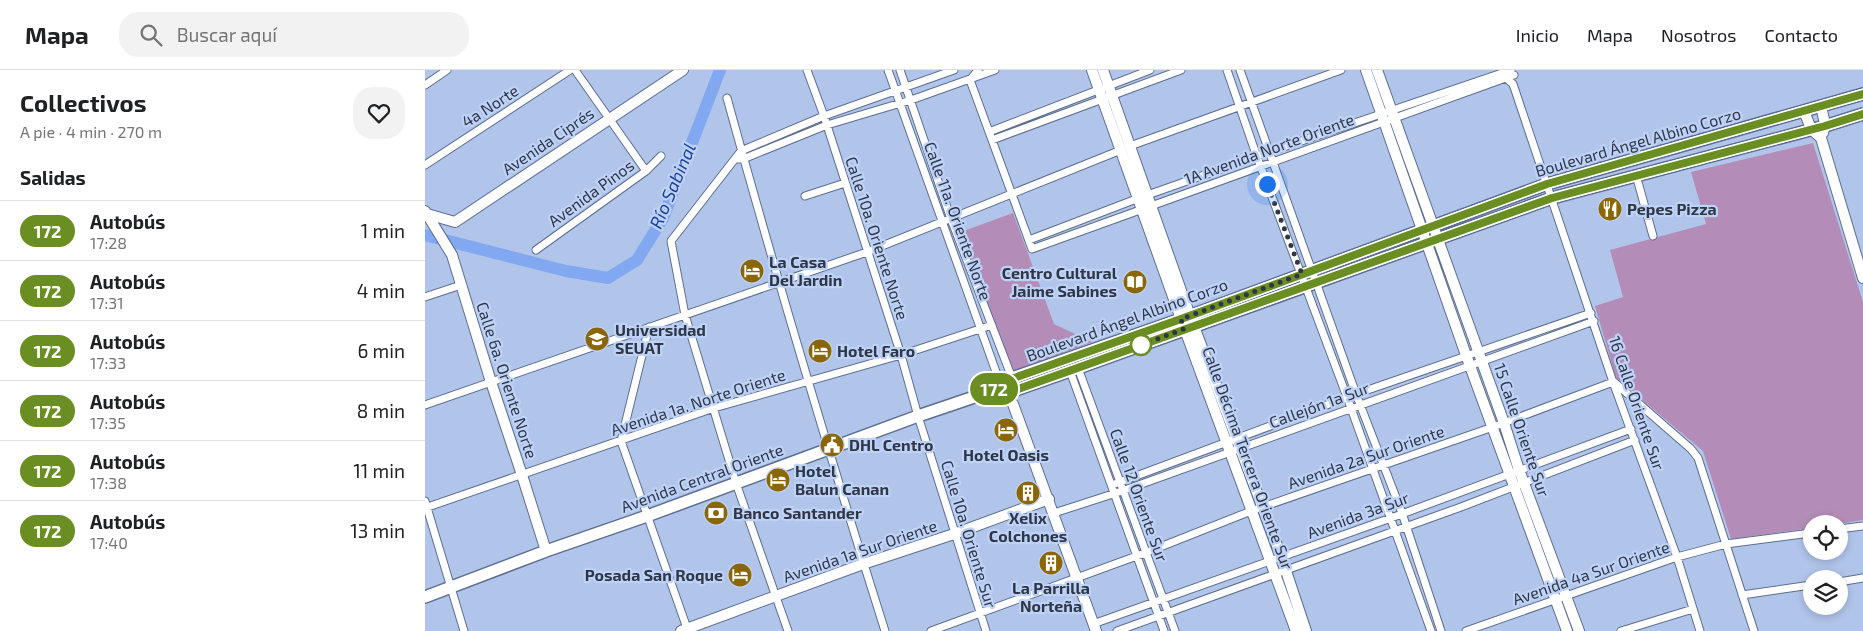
<!DOCTYPE html>
<html lang="es">
<meta charset="utf-8">
<style>
body{margin:0;font-family:"Exo 2",sans-serif;background:#f2f2f2;color:#202124;height:100vh;display:flex;flex-direction:column;font-size:19px;white-space:nowrap}
*{box-sizing:border-box;margin:0}
p{font-size:16px;color:#757577}
.icon{flex:none;width:28px;height:28px;fill:none;stroke:currentColor;stroke-width:2;stroke-linecap:round;stroke-linejoin:round}
.map{position:relative;flex:1;overflow:hidden}
.details{display:flex;flex-direction:column;background:#fff;width:425px}
.details>*{flex:none}
.badge{padding:0 10px;border-radius:16px;font-size:18px;line-height:32px}
.fabs{position:absolute;left:1378px;top:445px;display:grid;gap:10px}
.fabs a{display:grid;place-items:center;width:45px;height:45px;border-radius:50%;background:#fff;box-shadow:0 2px 8px #0003;font-size:25px}
.you{position:absolute;width:25px;height:25px;margin:-12px;border:4px solid #fff;border-radius:50%;background:#1a73e8;box-shadow:0 0 0 8px #1a73e833}
.map>.badge{position:absolute;translate:-50% -50%;box-shadow:0 0 0 2px #fff}
h2{padding:0 20px;font-size:19px;line-height:45px}
.round{display:grid;place-items:center;flex:none;width:52px;height:52px;border-radius:20px;background:#f2f2f2}
.overview{display:flex;align-items:center;justify-content:space-between;height:85px;padding:0 20px}
h1{font-size:24px;font-weight:700;line-height:38px}
ul{padding:0;list-style:none}
li{display:flex;align-items:center;gap:15px;height:60px;padding:0 20px;border-top:1px solid #e0e0e0}
li div{flex:1}
li b{display:block;font-size:19px}
li em{font-style:normal}
li .badge{min-width:55px;font-weight:700;text-align:center}
header{display:flex;align-items:center;gap:30px;box-sizing:border-box;height:70px;padding:0 25px;background:#fff;border-bottom:1px solid #e0e0e0}
header strong{font-size:24px}
nav{display:flex;gap:28px;margin-inline-start:auto;font-size:18px}
.search{width:350px;height:45px;background:#f2f2f2;display:flex;align-items:center;gap:12px;box-sizing:border-box;padding:0 18px;border-radius:20px;color:#757577;font-size:19px}
main{display:flex;flex:1;min-height:0}
.map>svg:first-child{display:block}
.green{fill:#b38db7}
.lines{fill:none;stroke-linecap:round;stroke-linejoin:round}
.river{stroke:#82a8f1;stroke-width:12}
.street-casing{stroke:#5d6e90;stroke-width:9}
.secondary-casing{stroke:#5d6e90;stroke-width:12}
.primary-casing{stroke:#5d6e90;stroke-width:14}
.street{stroke:#fff;stroke-width:7}
.secondary{stroke:#fff;stroke-width:10}
.primary{stroke:#fff;stroke-width:11}
.line-casing{stroke:#fff;stroke-width:11}
.line{stroke:#6b8e23;stroke-width:8}
.walk{stroke:#2f3746;stroke-width:5;stroke-dasharray:0 9}
.stop-dot{fill:#fff;stroke:#6b8e23;stroke-width:2.5}
.labels{text-anchor:middle;stroke-width:4.5;stroke-linejoin:round;paint-order:stroke}
.street-label{font-size:16px;fill:#2f3746;stroke:#bed2f8}
.poi-label{font-size:16px;font-weight:bold;fill:#2f3746;stroke:#bed2f8;text-anchor:start}
.water-label{font-size:18px;font-style:italic;fill:#1d4398;stroke:#bed2f8}
</style>
<header>
<strong>Mapa</strong>
<div class="search"><svg class="icon" aria-label="search" viewBox="0 0 24 24"><circle cx="10" cy="10" r="6"/><path d="M15 15l6 6"/></svg>Buscar aquí</div>
<nav><a>Inicio</a><a>Mapa</a><a>Nosotros</a><a>Contacto</a></nav>
</header>
<main>
<section class="details">
<div class="overview"><div><h1>Collectivos</h1><p>A pie · 4 min · 270 m</p></div><a class="round"><svg class="icon" aria-label="heart" viewBox="0 0 24 24"><path d="M12 20l-8-8c-3-5 5-10 8-4 3-6 11-1 8 4z"/></svg></a></div>
<h2>Salidas</h2>
<ul>
<li><span class="badge" style="background:#6b8e23;color:#fff">172</span><div><b>Autobús</b><p>17:28</p></div><em>1 min</em></li>
<li><span class="badge" style="background:#6b8e23;color:#fff">172</span><div><b>Autobús</b><p>17:31</p></div><em>4 min</em></li>
<li><span class="badge" style="background:#6b8e23;color:#fff">172</span><div><b>Autobús</b><p>17:33</p></div><em>6 min</em></li>
<li><span class="badge" style="background:#6b8e23;color:#fff">172</span><div><b>Autobús</b><p>17:35</p></div><em>8 min</em></li>
<li><span class="badge" style="background:#6b8e23;color:#fff">172</span><div><b>Autobús</b><p>17:38</p></div><em>11 min</em></li>
<li><span class="badge" style="background:#6b8e23;color:#fff">172</span><div><b>Autobús</b><p>17:40</p></div><em>13 min</em></li>
</ul>
</section>
<div class="map">
<svg width="1438" height="561" viewBox="0 0 1438 561">
<rect width="100%" height="100%" fill="#b1c5eb"/>
<!-- green -->
<path class="green" d="M1388,73l50,159v218l-25,4h-27v4l-80,11 -28,-88 -87,-73 -21,-72 28,-9 -13,-47 96,-26 -15,-52z
M588,143l41,111 38,18 -81,30 -53,-139z"/>
<g class="lines">
<!-- river -->
<path class="river" d="M0,165l141,36 42,7 29,-18 26,-42 57,-148"/>
<defs>
<path id="street" d="M150,0l71,101
M382,0l17,46 77,239 17,61 68,215
M463,0l112,313
M475,0l51,149 61,159
M553,0l-8,10 62,169 482,-174
M802,0l30,87 90,240 84,234
M815,0l116,324 46,119 39,118
M1078,0l3,8 7,6 100,298 64,175 23,74
M0,15l22,-15
M302,28c49,178 102,356 158,533
M564,62l161,-62
M567,70l189,-70
M705,76l211,-76
M313,89h5l84,-34 84,-25 84,-30
M0,95l145,-95
M1211,105l17,61
M380,126l40,-13
M604,170l110,-42 130,-46 242,-82
M111,180l110,-79 15,-15
M0,227l36,-12
M224,257l-28,114 67,190
M653,298l97,263
M645,301l94,260
M1189,312l77,67 7,9 56,173
M0,335l442,-153 254,-102
M687,415l244,-91 235,-81
M0,431l39,130
M0,438l289,-100 187,-53 91,-30
M629,443l68,-22 472,-170
M1414,459l24,-3
M1414,512l24,-4
M1317,525l69,-10
M668,554l298,-106 240,-89
M363,561l-52,-148 -51,-168 -14,-74 70,-90 83,-35 130,-46
M506,561l214,-78 106,-42 242,-84 120,-45
M692,561l344,-124 174,-67
M1041,561l211,-74 49,-13 85,-11
M1196,561l72,-22"/>
<path id="secondary" d="M667,0l89,249 115,312
M678,0l87,246 91,240 25,75
M941,0l100,285 101,276
M952,0l127,353 15,47 60,161
M1396,36l4,18 -2,9
M1379,41l7,18 10,9 42,140
M0,141l27,44 39,127 31,93 24,76
M2,144l28,8 228,-152
M577,318l2,6 9,10 83,227
M256,561l182,-67 91,-30 95,-35"/>
<path id="primary" d="M567,321l12,3 66,-23 482,-173 273,-72 38,-12
M0,527l121,-46 101,-35 271,-100 74,-25 8,-8 12,-5 169,-59 366,-135 316,-90"/>
</defs>
<!-- street casing -->
<use href="#street" class="street-casing"/>
<!-- secondary casing -->
<use href="#secondary" class="secondary-casing"/>
<!-- primary casing -->
<use href="#primary" class="primary-casing"/>
<!-- street -->
<use href="#street" class="street"/>
<!-- secondary -->
<use href="#secondary" class="secondary"/>
<!-- primary -->
<use href="#primary" class="primary"/>
</g>
<g class="lines">
<defs>
<path id="line" d="M1438,24l-316,90 -366,135 -181,64 -8,8 12,3 65,-23 483,-173 273,-72 38,-12"/>
</defs>
<!-- line casing -->
<use href="#line" class="line-casing"/>
<!-- line -->
<use href="#line" class="line"/>
<!-- walk -->
<path class="walk" d="M716,275l43,-16 -3,-10 121,-45 -35,-90"/>
</g>
<!-- icons -->
<defs>
<symbol id="restaurant-disc" viewBox="-11 -11 22 22"><circle r="9.5" fill="#8b6605" stroke="#bed2f8"/><path d="M-5-6h1v4h1v-4h1v4h1v-4h1v5L-1.5 .5V6h-2V.5L-5-1ZM5-6V6H3V1.5H1.5Q1.5-4 5-6Z" fill="#fff"/></symbol>
<symbol id="hotel-disc" viewBox="-11 -11 22 22"><circle r="9.5" fill="#8b6605" stroke="#bed2f8"/><path d="M-6-4.5h1.5V1H6V5H4.5V3h-9V5H-6ZM-4 0a1.8 1.8 0 1 1 3.6 0ZM.5 0V-2.5h3Q6-2.5 6 0Z" fill="#fff"/></symbol>
<symbol id="library-disc" viewBox="-11 -11 22 22"><circle r="9.5" fill="#8b6605" stroke="#bed2f8"/><path d="M-6-4Q-3-5.5-.7-3.5V5Q-3 3-6 4ZM6-4Q3-5.5 .7-3.5V5Q3 3 6 4Z" fill="#fff"/></symbol>
<symbol id="university-disc" viewBox="-11 -11 22 22"><circle r="9.5" fill="#8b6605" stroke="#bed2f8"/><path d="M0-5L7-2L0 1L-7-2ZM-4 1L0 2.5L4 1V4Q0 6-4 4Z" fill="#fff"/></symbol>
<symbol id="civic-disc" viewBox="-11 -11 22 22"><circle r="9.5" fill="#8b6605" stroke="#bed2f8"/><path d="M-.6-6.5H3V-4.5H.6V-3L4-1V1h2V6H-6V1h2V-1L-.6-3ZM-1.2 2.5V6h2.4V2.5Z" fill="#fff"/></symbol>
<symbol id="building-disc" viewBox="-11 -11 22 22"><circle r="9.5" fill="#8b6605" stroke="#bed2f8"/><path d="M-4-6H4V6H1V3H-1V6H-4ZM-2.5-4.3h1.7v1.8h-1.7ZM.8-4.3h1.7v1.8H.8ZM-2.5-1h1.7V.8h-1.7ZM.8-1h1.7V.8H.8Z" fill="#fff"/></symbol>
<symbol id="bank-disc" viewBox="-11 -11 22 22"><circle r="9.5" fill="#8b6605" stroke="#bed2f8"/><path d="M-6-4H6V4H-6ZM0-2.3a2.3 2.3 0 1 0 0 4.6a2.3 2.3 0 1 0 0-4.6Z" fill="#fff"/></symbol>
</defs>
<g fill-rule="evenodd">
<use href="#restaurant-disc" x="1171" y="125" width="28" height="28"/>
<use href="#hotel-disc" x="313" y="187" width="28" height="28"/>
<use href="#library-disc" x="696" y="198" width="28" height="28"/>
<use href="#university-disc" x="158" y="255" width="28" height="28"/>
<use href="#hotel-disc" x="381" y="267" width="28" height="28"/>
<use href="#hotel-disc" x="567" y="346" width="28" height="28"/>
<use href="#civic-disc" x="393" y="361" width="28" height="28"/>
<use href="#hotel-disc" x="339" y="396" width="28" height="28"/>
<use href="#building-disc" x="589" y="409" width="28" height="28"/>
<use href="#bank-disc" x="277" y="429" width="28" height="28"/>
<use href="#building-disc" x="612" y="479" width="28" height="28"/>
<use href="#hotel-disc" x="301" y="491" width="28" height="28"/>
</g>
<!-- markers -->
<circle class="stop-dot" cx="716" cy="275" r="10"/>
<g class="labels">
<!-- street labels -->
<g class="street-label">
<text transform="translate(65 36) rotate(-33)" y="6">4a Norte</text>
<text transform="translate(123 71) rotate(-34)" y="6">Avenida Ciprés</text>
<text transform="translate(1213 72) rotate(-16)" y="6">Boulevard Ángel Albino Corzo</text>
<text transform="translate(844 79) rotate(-20)" y="6">1A Avenida Norte Oriente</text>
<text transform="translate(166 123) rotate(-36)" y="6">Avenida Pinos</text>
<text transform="translate(533 151) rotate(70)" y="6">Calle 11a. Oriente Norte</text>
<text transform="translate(452 168) rotate(72)" y="6">Calle 10a. Oriente Norte</text>
<text transform="translate(702 250) rotate(-20)" y="6">Boulevard Ángel Albino Corzo</text>
<text transform="translate(82 310) rotate(72)" y="6">Calle 6a. Oriente Norte</text>
<text transform="translate(273 332) rotate(-18)" y="6">Avenida 1a. Norte Oriente</text>
<text transform="translate(1212 333) rotate(71)" y="6">16 Calle Oriente Sur</text>
<text transform="translate(894 335) rotate(-20)" y="6">Callejón 1a Sur</text>
<text transform="translate(1097 360) rotate(71)" y="6">15 Calle Oriente Sur</text>
<text transform="translate(941 387) rotate(-19)" y="6">Avenida 2a Sur Oriente</text>
<text transform="translate(823 388) rotate(70)" y="6">Calle Décima Tercera Oriente Sur</text>
<text transform="translate(277 408) rotate(-20)" y="6">Avenida Central Oriente</text>
<text transform="translate(714 425) rotate(70)" y="6">Calle 12 Oriente Sur</text>
<text transform="translate(933 445) rotate(-20)" y="6">Avenida 3a Sur</text>
<text transform="translate(544 464) rotate(73)" y="6">Calle 10a. Oriente Sur</text>
<text transform="translate(435 481) rotate(-19)" y="6">Avenida 1a Sur Oriente</text>
<text transform="translate(1166 503) rotate(-19)" y="6">Avenida 4a Sur Oriente</text>
</g>
<!-- poi labels -->
<g class="poi-label">
<text x="1202" y="145">Pepes Pizza</text>
<text x="344" y="198">La Casa<tspan x="344" dy="18">Del Jardin</tspan></text>
<text x="692" y="209" text-anchor="end">Centro Cultural<tspan x="692" dy="18">Jaime Sabines</tspan></text>
<text x="190" y="266">Universidad<tspan x="190" dy="18">SEUAT</tspan></text>
<text x="412" y="287">Hotel Faro</text>
<text x="424" y="381">DHL Centro</text>
<text x="581" y="391" text-anchor="middle">Hotel Oasis</text>
<text x="370" y="407">Hotel<tspan x="370" dy="18">Balun Canan</tspan></text>
<text x="308" y="449">Banco Santander</text>
<text x="603" y="454" text-anchor="middle">Xelix<tspan x="603" dy="18">Colchones</tspan></text>
<text x="298" y="511" text-anchor="end">Posada San Roque</text>
<text x="626" y="524" text-anchor="middle">La Parrilla<tspan x="626" dy="18">Norteña</tspan></text>
</g>
<!-- water labels -->
<g class="water-label">
<text transform="translate(248 116) rotate(-67)" y="6">Río Sabinal</text>
</g>
</g>
</svg>
<div class="fabs">
<a><svg class="icon" aria-label="locate" viewBox="0 0 24 24"><circle cx="12" cy="12" r="6"/><path d="M12 2v4M12 18v4M2 12h4M18 12h4"/></svg></a>
<a><svg class="icon" aria-label="layers" viewBox="0 0 24 24"><path d="M12 4l9 5-9 5-9-5zM3 14l9 5 9-5"/></svg></a>
</div>
<div class="you" style="left:842px;top:114px"></div>
<b class="badge" style="left:569px;top:319px;background:#6b8e23;color:#fff">172</b>
</div>
</main>
